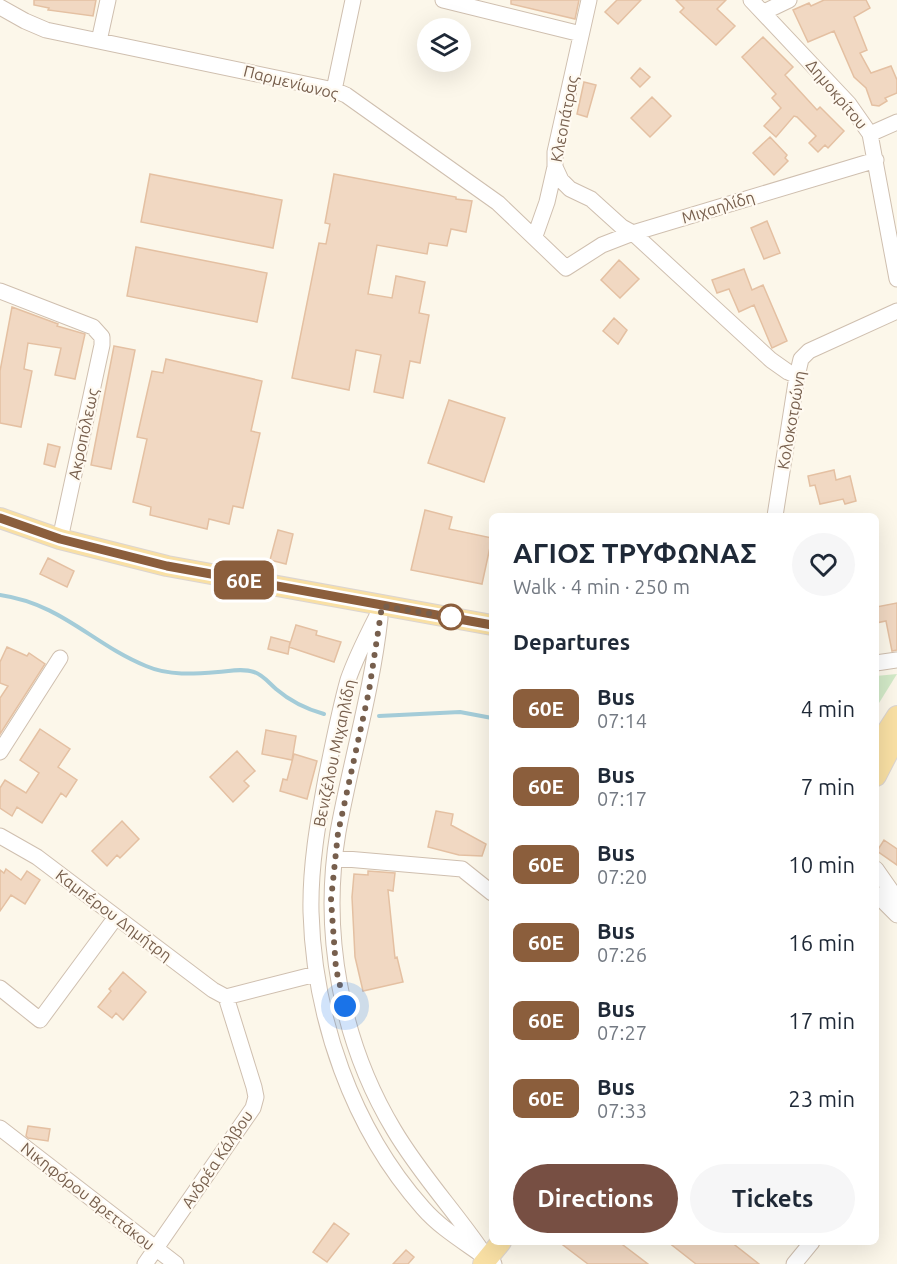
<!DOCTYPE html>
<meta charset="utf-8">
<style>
body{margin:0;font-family:Ubuntu,sans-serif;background:#f6f6f7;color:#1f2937;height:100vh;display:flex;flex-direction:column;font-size:22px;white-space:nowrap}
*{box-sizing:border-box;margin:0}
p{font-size:20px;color:#747a83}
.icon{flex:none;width:33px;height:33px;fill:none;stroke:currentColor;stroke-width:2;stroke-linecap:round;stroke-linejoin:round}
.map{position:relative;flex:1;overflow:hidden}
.details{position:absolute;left:489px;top:513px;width:390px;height:732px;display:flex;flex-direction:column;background:#fff;border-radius:9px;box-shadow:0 6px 24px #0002}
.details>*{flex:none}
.badge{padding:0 12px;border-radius:9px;font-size:21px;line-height:39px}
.tools{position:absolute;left:417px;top:18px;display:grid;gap:12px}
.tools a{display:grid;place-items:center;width:54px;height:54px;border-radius:50%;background:#fff;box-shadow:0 6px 24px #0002;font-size:30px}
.you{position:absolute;width:30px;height:30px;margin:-15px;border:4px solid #fff;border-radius:50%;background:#1a73e8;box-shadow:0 0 0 9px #1a73e833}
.map>.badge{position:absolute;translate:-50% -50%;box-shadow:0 0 0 3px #fff}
h2{padding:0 24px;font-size:22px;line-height:54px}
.round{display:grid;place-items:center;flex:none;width:63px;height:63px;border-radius:32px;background:#f6f6f7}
.overview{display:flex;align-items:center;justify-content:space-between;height:102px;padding:0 24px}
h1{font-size:28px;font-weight:700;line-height:45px}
.action{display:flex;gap:12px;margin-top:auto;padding:12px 24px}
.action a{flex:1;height:69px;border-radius:36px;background:#774f43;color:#fff;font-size:24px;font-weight:700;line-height:69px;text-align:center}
.action a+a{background:#f6f6f7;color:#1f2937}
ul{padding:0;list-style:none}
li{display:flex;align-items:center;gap:18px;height:78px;padding:0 24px}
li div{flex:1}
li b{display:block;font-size:22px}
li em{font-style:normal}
li .badge{min-width:66px;font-weight:700;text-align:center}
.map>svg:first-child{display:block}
.green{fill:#d3eac8}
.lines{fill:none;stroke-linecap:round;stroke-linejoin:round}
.stream{stroke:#a4ccd8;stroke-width:4}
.building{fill:#f1d8c2;stroke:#e4c0a2;stroke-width:1.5}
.minor-casing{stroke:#cfbfaf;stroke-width:17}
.major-casing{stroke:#dcd5d1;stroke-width:22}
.minor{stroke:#fff;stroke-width:15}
.major{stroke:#f9e0a4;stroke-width:20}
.line-casing{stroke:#fff;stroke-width:14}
.line{stroke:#8b5e3c;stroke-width:9}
.walk{stroke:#775f4d;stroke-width:6;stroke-dasharray:0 10.8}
.stop-dot{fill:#fff;stroke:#8b5e3c;stroke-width:3}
.labels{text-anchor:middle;stroke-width:4.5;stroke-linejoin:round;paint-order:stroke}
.street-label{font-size:16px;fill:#775f4d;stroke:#fffaf1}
</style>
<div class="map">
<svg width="897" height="1264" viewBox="0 0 897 1264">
<rect width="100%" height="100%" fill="#fcf7ea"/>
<!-- green -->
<path class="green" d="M897,674l-18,29 -3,-3v-24z"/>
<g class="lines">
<!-- stream -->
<path class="stream" d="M0,595c62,9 92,49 146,71 23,10 48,8 72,6 12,-1 25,-4 36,0 9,3 15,11 22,17 14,12 30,20 48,25
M379,716l81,-4 32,6"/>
</g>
<!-- building -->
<path class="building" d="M34,0h62l-3,16 -45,-6 1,-2 -15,-3z
M511,0h68l-4,19 -64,-15z
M617,0h24l-23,24 -13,-12z
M676,0h50l-9,9 18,17 -19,19 -36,-33 4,-4z
M824,0h42l4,8 -16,9 13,33 -7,3 11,20 20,-7 6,14v13l-12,5 2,3 -8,5 -7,-1 -6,-17 -12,-11 -20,-46 -26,11 -15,-32 16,-7 2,3z
M763,37l30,30 -8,8 32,35 3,-3 24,24 -16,17 -3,-3 -7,7 -9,-9 7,-7 -19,-19 -3,-1 -18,21 -12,-11 17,-18 -9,-10 4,-4 -34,-37z
M640,68l10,9 -10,10 -9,-9z
M584,82l12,3 -9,32 -10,-3z
M652,97l19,19 -21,21 -19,-19z
M770,137l17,18 -2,3 3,3 -14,14 -21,-22z
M150,174l132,26 -9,48 -132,-26z
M334,174l122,23v2l16,2 -6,31 -15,-3 -4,17 -18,-3 -2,11 -50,-9 -9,49 24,4 4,-22 29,6 -6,31 10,2 -9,48 -10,-2 -7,37 -29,-6 7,-37 -25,-5 -7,40 -57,-12 27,-135 7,1 4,-20 -5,-1z
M767,221l13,32 -16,6 -13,-31z
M136,247l131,26 -10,49 -130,-26z
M619,260l20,19 -19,19 -19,-18z
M744,269l8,21 11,-5 24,56 -15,7 -18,-43 -15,7 -10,-23 -12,4 -5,-13z
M12,307l46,17 -1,2 28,8 -10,45 -20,-4 6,-27 -33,-5 -4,26 8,2 -11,56 -21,-4v-52z
M614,318l13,12 -9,14 -15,-13z
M114,346l21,4 -24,119 -20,-4z
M166,359l96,22 -11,50 9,2 -17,75 -10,-2 -4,18 -20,-5 -2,10 -57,-14 1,-8 -18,-5 14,-63 -10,-2 15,-66 11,2z
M449,400l56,18 -21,64 -56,-19z
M48,444l12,3 -5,20 -11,-3z
M834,470l2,10 14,-4 6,25 -11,3 -2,-5 -23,5 -5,-19 -5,1 -2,-10z
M425,510l27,7 -3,12 43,9 -10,46 -71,-14z
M278,530l15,4 -7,30 -16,-4z
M48,558l26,13 -7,16 -27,-13z
M897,603v47l-5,1 -6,-30 -10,2v-16z
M296,625l21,6 -1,4 25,7 -7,20 -45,-15z
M271,637l19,5 -2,12 -20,-5z
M7,647l20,9 2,-3 16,11 -45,70v-36l8,-12 -8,-3v-21z
M40,729l30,20 -12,18 19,13 -11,17 -5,-4 -19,30 -25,-16 -5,9 -12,-8v-20l5,-8 21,13 13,-20 -19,-13z
M266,730l30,6 -4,24 -30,-6z
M237,751l18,20 -11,10 5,5 -16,16 -23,-25z
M294,754l23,7 -10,38 -27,-8 3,-12 4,1z
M436,811l17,3 -2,11 35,19 -4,12 -23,-1 -31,-8z
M122,821l17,18 -19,19 -3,-3 -10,11 -15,-15z
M884,840l13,9v16l-20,-14z
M6,869l15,11 6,-9 13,9 -15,24 -14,-9 -11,16v-41l4,3z
M368,871l27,2 -2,18 -5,-1 7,68 2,-1 6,25 -40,9 -8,-34 -3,-60 2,-23 14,1z
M123,972l23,20 -23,28 -7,-7 -4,5 -14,-11 13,-16 -2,-2z
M28,1126l22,3 -2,12 -20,-3 -2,-2z
M334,1223l15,11 -22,28 -14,-10z
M559,1242h60l29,22h-60z
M668,1242h63l28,22h-63z
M406,1250l8,7 -6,7h-15z"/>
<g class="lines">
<defs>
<path id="minor" d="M443,0l138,34
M751,0l98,104 21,30 27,145
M0,7l25,14 21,9 288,60 12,5 152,108 68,65 36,-23 31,-12 243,-73
M764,12l25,-12
M99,41l9,-41
M334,90l19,-90
M870,134l27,-12
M555,167l6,13 9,9 21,10 31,28 11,6 138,127 17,12 9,4
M535,236l12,-34 8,-35v-15l34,-152
M0,291l93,36 9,10v8l-42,194
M775,516l22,-140 4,-17 8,-8 88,-40
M382,606c-12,24 -25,48 -34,74 -9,32 -15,65 -22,98 -8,44 -16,89 -15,134 3,106 41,216 112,296 20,23 47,37 71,56
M380,618c-8,73 -29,142 -42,214 -17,101 3,210 56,298 26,44 60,80 88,121
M876,663l21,-3
M0,752l60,-94
M0,836l37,21 176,133 13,7
M335,858l127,11 30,24
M876,869l21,30
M876,894l21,21
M0,988l40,32 76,-103
M0,1128l176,136
M145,1264l108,-156 3,-11 -2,-10 -28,-90 90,-23
M794,1264l18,-22"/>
<path id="major" d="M0,518l60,21 107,27 325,59
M879,744l18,-28
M876,776l21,-41
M483,1264l18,-22"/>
</defs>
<!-- minor casing -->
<use href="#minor" class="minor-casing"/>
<!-- major casing -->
<use href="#major" class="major-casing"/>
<!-- minor -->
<use href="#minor" class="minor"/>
<!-- major -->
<use href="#major" class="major"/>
</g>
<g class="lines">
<defs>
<path id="line" d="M0,518l60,21 107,27 325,59"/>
</defs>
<!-- line casing -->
<use href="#line" class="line-casing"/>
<!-- line -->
<use href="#line" class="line"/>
<!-- walk -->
<path class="walk" d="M345,1006l-9,-37 -5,-69 7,-67 31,-142 13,-85 69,11"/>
</g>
<!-- markers -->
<circle class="stop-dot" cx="451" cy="617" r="12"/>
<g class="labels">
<!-- street labels -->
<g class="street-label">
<text transform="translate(291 82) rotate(14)" y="6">Παρμενίωνος</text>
<text transform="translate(837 94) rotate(50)" y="6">Δημοκρίτου</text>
<text transform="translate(564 119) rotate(-79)" y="6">Κλεοπάτρας</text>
<text transform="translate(718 207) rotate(-17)" y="6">Μιχαηλίδη</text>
<text transform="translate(791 420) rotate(-80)" y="6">Κολοκοτρώνη</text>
<text transform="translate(83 434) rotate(-78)" y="6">Ακροπόλεως</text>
<text transform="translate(334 753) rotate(-78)" y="6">Βενιζέλου Μιχαηλίδη</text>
<text transform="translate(114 915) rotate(37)" y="6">Καμπέρου Δημήτρη</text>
<text transform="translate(217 1159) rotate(-56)" y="6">Ανδρέα Κάλβου</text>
<text transform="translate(88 1196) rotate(38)" y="6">Νικηφόρου Βρεττάκου</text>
</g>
</g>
</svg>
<div class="tools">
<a><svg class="icon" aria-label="layers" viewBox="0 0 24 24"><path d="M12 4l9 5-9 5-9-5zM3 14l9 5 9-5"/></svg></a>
</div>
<div class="you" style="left:345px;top:1006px"></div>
<b class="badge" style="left:244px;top:580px;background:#8b5e3c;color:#fff">60Ε</b>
<section class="details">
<div class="overview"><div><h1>ΑΓΙΟΣ ΤΡΥΦΩΝΑΣ</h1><p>Walk · 4 min · 250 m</p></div><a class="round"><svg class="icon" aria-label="heart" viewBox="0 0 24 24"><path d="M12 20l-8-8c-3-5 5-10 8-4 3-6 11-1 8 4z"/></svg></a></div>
<h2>Departures</h2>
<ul>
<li><span class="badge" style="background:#8b5e3c;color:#fff">60Ε</span><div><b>Bus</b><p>07:14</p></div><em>4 min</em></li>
<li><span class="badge" style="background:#8b5e3c;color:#fff">60Ε</span><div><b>Bus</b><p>07:17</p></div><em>7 min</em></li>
<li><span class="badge" style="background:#8b5e3c;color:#fff">60Ε</span><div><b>Bus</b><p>07:20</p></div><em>10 min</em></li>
<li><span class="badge" style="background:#8b5e3c;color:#fff">60Ε</span><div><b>Bus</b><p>07:26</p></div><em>16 min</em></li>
<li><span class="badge" style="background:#8b5e3c;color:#fff">60Ε</span><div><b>Bus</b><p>07:27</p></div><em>17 min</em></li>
<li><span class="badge" style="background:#8b5e3c;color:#fff">60Ε</span><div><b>Bus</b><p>07:33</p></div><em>23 min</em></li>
</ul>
<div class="action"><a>Directions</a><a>Tickets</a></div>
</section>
</div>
